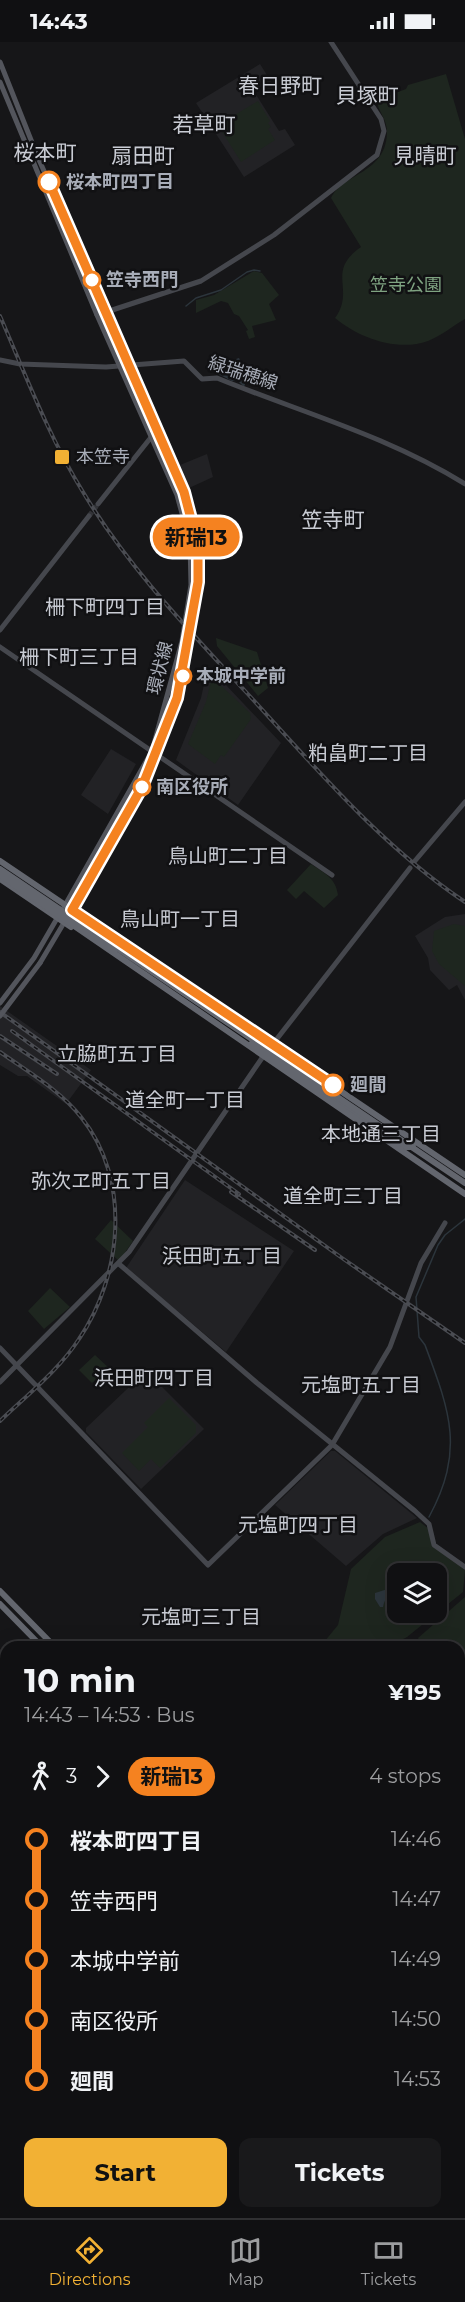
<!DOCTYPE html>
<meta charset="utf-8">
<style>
body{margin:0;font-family:Montserrat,"Noto Sans JP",sans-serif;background:#19191b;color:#f1f3f6;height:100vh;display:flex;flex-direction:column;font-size:22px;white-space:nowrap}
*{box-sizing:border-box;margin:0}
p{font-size:20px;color:#9c9d9f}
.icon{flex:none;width:33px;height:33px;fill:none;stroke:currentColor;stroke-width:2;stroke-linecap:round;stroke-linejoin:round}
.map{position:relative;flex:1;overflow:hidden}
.drawer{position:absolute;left:0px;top:1599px;width:465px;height:578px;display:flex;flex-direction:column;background:#101012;border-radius:18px 18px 0 0;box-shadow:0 6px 24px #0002,0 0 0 2px #303032}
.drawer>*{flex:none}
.badge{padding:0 12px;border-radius:20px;font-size:21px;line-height:39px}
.fabs{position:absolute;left:387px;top:1521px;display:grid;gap:12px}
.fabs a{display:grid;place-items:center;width:60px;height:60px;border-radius:12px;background:#101012;box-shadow:0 6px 24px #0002,0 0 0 2px #303032;font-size:30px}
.map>.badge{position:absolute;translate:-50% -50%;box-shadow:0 0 0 3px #fff}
.legs{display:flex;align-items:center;gap:9px;height:66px;padding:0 24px;font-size:20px}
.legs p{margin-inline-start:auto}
.headline{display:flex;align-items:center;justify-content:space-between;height:102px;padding:0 24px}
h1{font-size:33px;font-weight:700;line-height:45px}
.primary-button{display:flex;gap:12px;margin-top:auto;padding:12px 24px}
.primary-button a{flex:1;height:69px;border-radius:12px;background:#f2b134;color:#111;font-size:24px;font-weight:700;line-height:69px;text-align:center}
.primary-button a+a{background:#19191b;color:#f1f3f6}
ul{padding:0 24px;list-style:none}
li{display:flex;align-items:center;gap:21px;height:60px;font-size:22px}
li i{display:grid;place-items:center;width:9px;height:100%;margin:0 8px;background:currentColor}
li i::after{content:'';width:15px;height:15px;margin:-8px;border:4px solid;border-radius:50%;background:#101012}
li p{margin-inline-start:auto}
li:first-child i{background:linear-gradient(#0000 50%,currentColor 0)}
li:last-child i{background:linear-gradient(currentColor 50%,#0000 0)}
.status{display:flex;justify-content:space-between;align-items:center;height:42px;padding:0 30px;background:#101012;direction:ltr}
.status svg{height:16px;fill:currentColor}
.menu{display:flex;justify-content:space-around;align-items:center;height:84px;border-top:2px solid #303032;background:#101012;font-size:16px;color:#9c9d9f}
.menu a{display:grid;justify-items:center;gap:3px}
.menu .current{color:#f2b134}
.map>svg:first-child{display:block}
.built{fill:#222225}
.green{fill:#1e261f;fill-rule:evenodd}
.water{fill:#2c353c}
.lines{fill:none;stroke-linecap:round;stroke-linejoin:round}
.stream{stroke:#2c353c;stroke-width:1.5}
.secondary-tunnel{stroke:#333438;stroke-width:5;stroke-dasharray:5 2.5;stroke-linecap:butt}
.secondary{stroke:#45474d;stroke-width:5}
.primary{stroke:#53555c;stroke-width:5}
.highway{stroke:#63666e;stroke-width:6}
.rail-casing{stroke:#4a4c52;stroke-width:4}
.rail{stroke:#111113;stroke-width:1.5;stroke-dasharray:4.5;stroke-linecap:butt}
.primary-bridge{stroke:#53555c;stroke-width:5}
.highway-bridge{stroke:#63666e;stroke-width:6}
.line-1-casing{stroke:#fff;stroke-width:14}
.line-1{stroke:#f58220;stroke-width:9}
.stop-1-dot{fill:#fff;stroke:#f58220;stroke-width:3}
.poi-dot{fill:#f2b134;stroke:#111113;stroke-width:2}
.labels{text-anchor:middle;stroke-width:5;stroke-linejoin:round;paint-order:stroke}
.stop-label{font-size:18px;font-weight:bold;fill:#a8adb8;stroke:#111113;text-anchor:start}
.park-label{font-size:18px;fill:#7fa381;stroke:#111113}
.street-label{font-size:18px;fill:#a8adb8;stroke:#111113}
.poi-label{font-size:18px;fill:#a8adb8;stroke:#111113;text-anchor:start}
.neighbourhood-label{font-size:20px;fill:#c9ccd4;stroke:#111113}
.quarter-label{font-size:21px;fill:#c9ccd4;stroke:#111113}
</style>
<div class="status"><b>14:43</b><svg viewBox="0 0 49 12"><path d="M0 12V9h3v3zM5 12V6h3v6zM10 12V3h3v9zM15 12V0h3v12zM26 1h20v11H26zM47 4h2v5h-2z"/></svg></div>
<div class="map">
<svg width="465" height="2176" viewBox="0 0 465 2176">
<rect width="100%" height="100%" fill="#161618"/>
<!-- built -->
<path class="built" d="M260,22l12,19 -17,10 24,38 6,-2 10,16 -51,32 -48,-74z
M207,412l6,23 -24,11 -9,-23z
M208,624l73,77 -43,62 -62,-45 25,-62z
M111,707l25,15 -28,50 -27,-19z
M465,872v86l-8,-15 -8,5 -19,-20 -2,-12 -13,-22 30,-19z
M0,964l91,64 -25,34 -39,-28h-9l-18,-11z
M185,1138l109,71 -68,101 -100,-84z
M146,1329l58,58 -63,60 -55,-57v-4z
M331,1409h4l82,67 -34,16 -37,32 -71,-61z
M459,1661l6,9v65l-6,16z
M6,1954v177l-6,-6v-168z
M0,2130l6,6v34l337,1 -3,5h-340z"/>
<!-- green -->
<path class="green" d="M446,32l19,65v180c-11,6 -24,17 -37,22 -31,11 -69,-3 -93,-23 21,-29 -10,-46 26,-71l-30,-49c13,-26 56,-24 56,-67 0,-12 -10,-21 -10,-31l29,-11 2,-4z
M258,59l12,20 -2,2 3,4 -3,2 7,11 -34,22 -23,-37z
M254,229l8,2 17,22 -10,9 7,16 -24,6 3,11 -6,2 -3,-8 2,-1 -9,-14 -5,-2 -6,-11 -7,-2 -25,12v-13l18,-5z
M216,596l41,14 11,36 -10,8 -41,-50z
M212,635l38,36 1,6 -27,38 -3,-2 -6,9 -27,-20 18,-42z
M311,822c13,9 25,14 27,31l-14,13 -20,-17 -8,8 -9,-9z
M454,882l11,2v60l-26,-22 -7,-13 2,-20z
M111,1178l22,21 -14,20 -24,-22z
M50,1246l20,19 -26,22 -16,-18z
M95,1313l14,13 -17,15 -13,-13z
M169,1356l27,27v8l-36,35 -9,-9 -12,12 -17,-18 26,-26 -4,-4z
M420,1480l9,7 3,17 33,24 -2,22 -56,45 -19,10h-68l18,-22 13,-56 34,-32zM398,1532h38v38h-38z
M465,1555v104l-6,-8v-46h-35l-6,-9z"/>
<!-- water -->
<path class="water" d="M239,316l6,13 4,3 -5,13 -7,-7 -5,1 -14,-7 -2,-10 5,-2 6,12 13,-4 -4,-11z
M403,1524h7l3,7 -15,1 -1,19c-9,1 -12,5 -14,14h-3l-5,-8v-6l16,-5 4,-6 -3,-8z"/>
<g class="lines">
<!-- stream -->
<path class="stream" d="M186,264l10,-8 25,-8 26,-18 7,-2 6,1
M429,1475c36,-67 21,-105 -4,-172l-6,-8 -3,-40 22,-52 7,-10 20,-16"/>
<!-- secondary-tunnel -->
<path class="secondary-tunnel" d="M89,474l9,-12"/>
<!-- secondary -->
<path class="secondary" d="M97,273l104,-34 73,-46 103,-80 7,-24 -3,-12 -50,-77
M0,318l20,4 86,3 78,-6 18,18 15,-1c83,34 171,58 248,106
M98,462l58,-73
M0,588l89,-114
M0,605l332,228
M414,820l51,-60
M119,1222l138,119 158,128 14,13 5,21 31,22
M0,1306l208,217 124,-120 58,-98 31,-84 24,-40
M0,1340l129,-130 133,-194 148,-190"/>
<!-- primary -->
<path class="primary" d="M0,20l37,93 147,337 14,54v36l-21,116 -35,89 -72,126
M0,40l97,233 80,180 13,48 1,42 -9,56 -30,110 -88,156
M40,921l25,-42
M0,961l34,-45 25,-43
M459,1991l6,-17
M459,2010l6,-17
M390,2176l3,-6
M399,2176l3,-6"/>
<!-- highway -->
<path class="highway" d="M0,819l465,314
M0,837l71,48
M318,1046l88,59h7
M0,1549l55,56
M0,1562l42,43
M459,1762l6,-15
M459,1776l6,-16
M459,2027l6,6
M459,2035l6,6
M459,2043l6,7"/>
<defs>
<path id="rail" d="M0,274c26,60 49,121 83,176 45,75 105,137 163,200 69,75 134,153 219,210
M0,970l342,246 123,85
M12,989l227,163
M0,994l57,38
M0,1010c28,20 60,38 81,65 51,63 41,159 -2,222 -20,31 -52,56 -79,82
M231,1150l84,58"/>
</defs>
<!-- rail casing -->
<use href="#rail" class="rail-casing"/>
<!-- rail -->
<use href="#rail" class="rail"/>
<!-- primary-bridge -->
<path class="primary-bridge" d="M0,974l40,-53"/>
<!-- highway-bridge -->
<path class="highway-bridge" d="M0,827l465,314
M0,833l465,319
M252,1001l66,45"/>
</g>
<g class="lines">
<defs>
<path id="line-1" d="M49,140l135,310 14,54v36l-21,116 -35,89 -70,123 261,175"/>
</defs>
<!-- line-1 casing -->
<use href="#line-1" class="line-1-casing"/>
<!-- line-1 -->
<use href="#line-1" class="line-1"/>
</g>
<!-- markers -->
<g class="stop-1-dot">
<circle cx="49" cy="140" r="10"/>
<circle cx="92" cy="238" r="8"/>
<circle cx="183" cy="634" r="8"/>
<circle cx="142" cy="745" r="8"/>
<circle cx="333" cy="1043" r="10"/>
</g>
<rect class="poi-dot" x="54" y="407" width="16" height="16" rx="3"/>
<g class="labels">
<!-- stop labels -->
<g class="stop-label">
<text x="66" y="146">桜本町四丁目</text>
<text x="106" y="244">笠寺西門</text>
<text x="196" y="640">本城中学前</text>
<text x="156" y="751">南区役所</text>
<text x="350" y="1049">廻間</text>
</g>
<!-- park labels -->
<g class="park-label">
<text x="406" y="249">笠寺公園</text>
</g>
<!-- street labels -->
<g class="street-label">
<text transform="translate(243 331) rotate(18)" y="6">緑瑞穂線</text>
<text transform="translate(160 626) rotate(-76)" y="6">環状線</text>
</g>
<!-- poi labels -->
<g class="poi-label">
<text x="76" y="421">本笠寺</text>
</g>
<!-- neighbourhood labels -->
<g class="neighbourhood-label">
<text x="105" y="572">柵下町四丁目</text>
<text x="79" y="622">柵下町三丁目</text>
<text x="368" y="718">粕畠町二丁目</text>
<text x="228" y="821">鳥山町二丁目</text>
<text x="180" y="884">鳥山町一丁目</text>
<text x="117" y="1019">立脇町五丁目</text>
<text x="185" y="1065">道全町一丁目</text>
<text x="381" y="1099">本地通三丁目</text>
<text x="101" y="1146">弥次ヱ町五丁目</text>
<text x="343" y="1161">道全町三丁目</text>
<text x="222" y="1221">浜田町五丁目</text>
<text x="154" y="1343">浜田町四丁目</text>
<text x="361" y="1350">元塩町五丁目</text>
<text x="298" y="1490">元塩町四丁目</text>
<text x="201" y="1582">元塩町三丁目</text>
</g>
<!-- quarter labels -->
<g class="quarter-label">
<text x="280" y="51">春日野町</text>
<text x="367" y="61">貝塚町</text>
<text x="204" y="90">若草町</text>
<text x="45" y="118">桜本町</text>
<text x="143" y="121">扇田町</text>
<text x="425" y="121">見晴町</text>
<text x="333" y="485">笠寺町</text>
</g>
</g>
</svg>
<div class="fabs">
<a><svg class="icon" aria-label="layers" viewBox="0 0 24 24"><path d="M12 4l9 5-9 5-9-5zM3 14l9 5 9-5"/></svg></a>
</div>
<b class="badge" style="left:196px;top:495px;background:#f58220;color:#111">新瑞13</b>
<section class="drawer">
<div class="headline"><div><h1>10 min</h1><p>14:43 – 14:53 · Bus</p></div><b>¥195</b></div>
<div class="legs"><svg class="icon" aria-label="walk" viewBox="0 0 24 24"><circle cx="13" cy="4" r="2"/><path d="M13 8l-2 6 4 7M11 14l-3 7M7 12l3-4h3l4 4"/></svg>3<svg class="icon" aria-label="forward" viewBox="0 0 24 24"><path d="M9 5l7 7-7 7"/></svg><b class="badge" style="background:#f58220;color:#111">新瑞13</b><p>4 stops</p></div>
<ul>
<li><i style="color:#f58220"></i><b>桜本町四丁目</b><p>14:46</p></li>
<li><i style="color:#f58220"></i><span>笠寺西門</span><p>14:47</p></li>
<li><i style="color:#f58220"></i><span>本城中学前</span><p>14:49</p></li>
<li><i style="color:#f58220"></i><span>南区役所</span><p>14:50</p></li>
<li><i style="color:#f58220"></i><b>廻間</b><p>14:53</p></li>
</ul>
<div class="primary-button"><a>Start</a><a>Tickets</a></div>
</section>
</div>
<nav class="menu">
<a class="current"><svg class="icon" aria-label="directions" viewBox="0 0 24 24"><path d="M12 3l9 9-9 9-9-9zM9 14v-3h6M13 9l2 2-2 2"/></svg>Directions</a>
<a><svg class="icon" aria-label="map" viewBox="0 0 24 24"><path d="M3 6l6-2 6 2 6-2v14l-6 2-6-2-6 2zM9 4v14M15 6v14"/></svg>Map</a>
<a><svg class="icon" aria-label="tickets" viewBox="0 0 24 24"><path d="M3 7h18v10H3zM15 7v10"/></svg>Tickets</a>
</nav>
